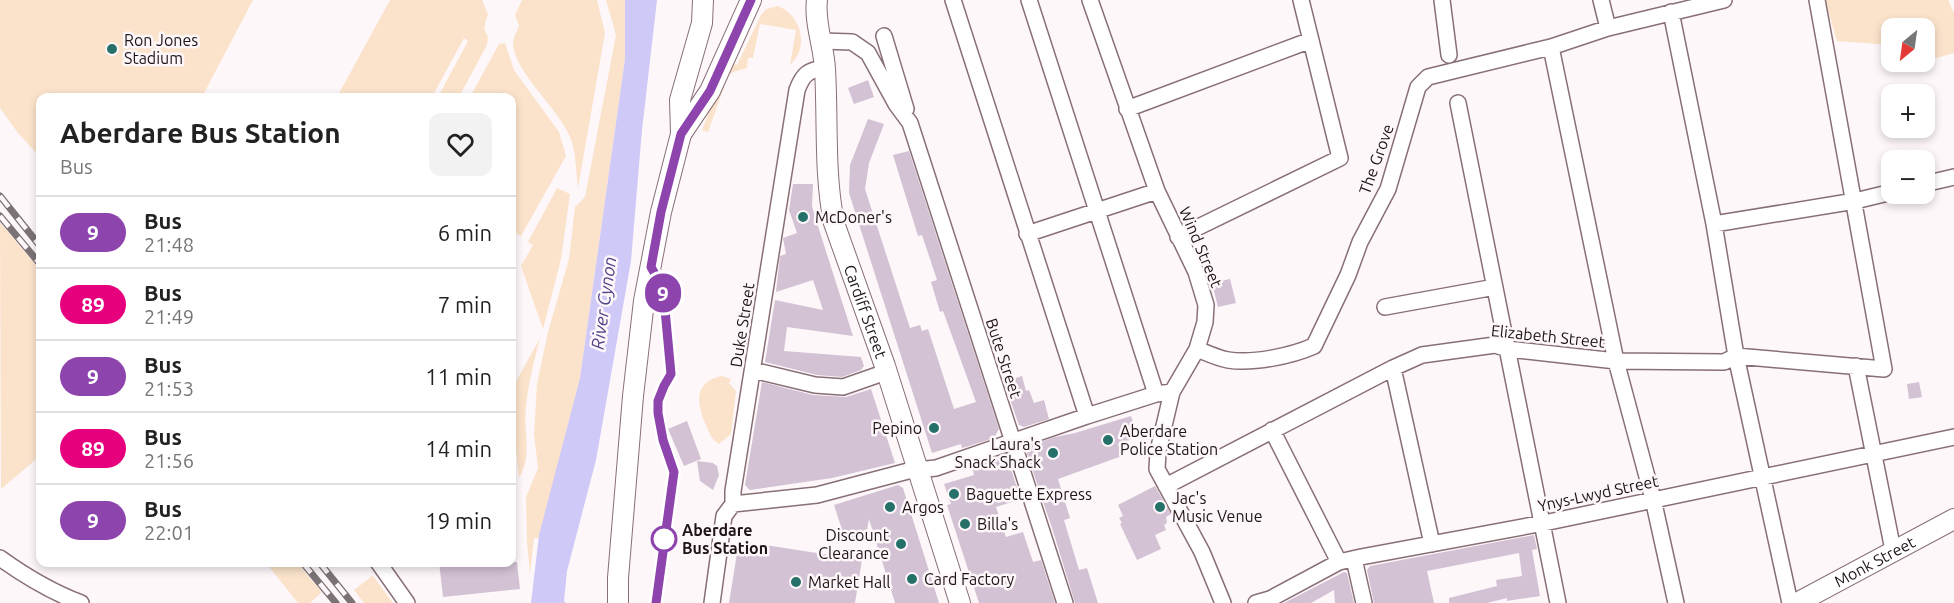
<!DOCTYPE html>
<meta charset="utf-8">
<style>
body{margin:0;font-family:Ubuntu,sans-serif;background:#f2f2f2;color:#222;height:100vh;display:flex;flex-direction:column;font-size:22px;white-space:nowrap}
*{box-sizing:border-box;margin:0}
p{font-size:20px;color:#767676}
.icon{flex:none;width:33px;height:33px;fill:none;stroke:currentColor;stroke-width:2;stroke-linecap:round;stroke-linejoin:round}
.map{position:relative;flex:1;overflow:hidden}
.side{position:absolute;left:36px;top:93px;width:480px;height:474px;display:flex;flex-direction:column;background:#fff;border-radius:12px;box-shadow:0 3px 9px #0003}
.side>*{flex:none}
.badge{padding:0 12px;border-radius:20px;font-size:21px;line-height:39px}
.needle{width:39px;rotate:209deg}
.fabs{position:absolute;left:1881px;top:18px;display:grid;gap:12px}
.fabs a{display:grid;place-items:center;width:54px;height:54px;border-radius:12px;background:#fff;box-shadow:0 3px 9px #0003;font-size:30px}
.map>.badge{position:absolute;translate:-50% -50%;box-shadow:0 0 0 3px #fff}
.round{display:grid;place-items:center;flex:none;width:63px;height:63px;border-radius:12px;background:#f2f2f2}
.summary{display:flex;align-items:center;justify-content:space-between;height:102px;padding:0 24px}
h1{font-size:28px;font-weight:700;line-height:45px}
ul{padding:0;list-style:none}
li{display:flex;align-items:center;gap:18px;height:72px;padding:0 24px;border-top:2px solid #e0e0e0}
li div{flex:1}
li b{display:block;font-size:22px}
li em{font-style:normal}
li .badge{min-width:66px;font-weight:700;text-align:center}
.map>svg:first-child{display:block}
.green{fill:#fbe3cb}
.water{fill:#cfc9f7}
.building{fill:#d3c1d4}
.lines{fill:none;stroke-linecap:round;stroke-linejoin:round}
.minor-casing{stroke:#886f76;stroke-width:18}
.major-casing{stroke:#886f76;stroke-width:22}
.minor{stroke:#fff;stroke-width:15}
.major{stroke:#fff;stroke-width:20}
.rail-casing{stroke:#7b7275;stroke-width:7}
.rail{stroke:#fdf7f9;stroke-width:4.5;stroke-dasharray:14;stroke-linecap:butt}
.line-casing{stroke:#fff;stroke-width:14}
.line{stroke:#8e44ad;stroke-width:9}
.poi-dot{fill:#26706a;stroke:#fdf7f9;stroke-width:2}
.stop-dot{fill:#fff;stroke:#8e44ad;stroke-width:3}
.labels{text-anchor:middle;stroke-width:5;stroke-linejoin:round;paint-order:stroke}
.poi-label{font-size:16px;fill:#1f1518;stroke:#fdf7f9;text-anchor:start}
.street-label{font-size:16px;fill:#1f1518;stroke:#fdf7f9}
.stop-label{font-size:16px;font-weight:bold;fill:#1f1518;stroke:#fdf7f9;text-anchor:start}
.water-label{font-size:18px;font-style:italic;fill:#514488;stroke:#fdf7f9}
</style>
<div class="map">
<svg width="1954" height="603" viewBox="0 0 1954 603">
<rect width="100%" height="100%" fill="#fdf7f9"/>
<!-- green -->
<path class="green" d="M0,0h253l-51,97 -162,1v59l-22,-24 -18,-25z
M390,0h92l6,14 -4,14 4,9 -1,8 -28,52h-21l30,-56 -4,-3 -32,59h-95z
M522,0h75l8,33 -27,155c-2,-15 -2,-32 -6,-46 -11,-33 -58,-68 -59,-99 0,-5 4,-12 6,-17l-4,-11z
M606,0h19v59l-45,319 -41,160h-5l-4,36 -3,-32 -1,-45 12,-29 -4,-34 3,-50 11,-52 21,-73 6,-52 10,-10 31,-162z
M1825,0h123l6,13v40l-17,5 -12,-4 -1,-26h-32l-1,17 -54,-4z
M778,6c23,9 32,41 12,59l6,-35 -36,-6 -7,34h-5l-1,10 -14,4 -5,4 -20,56 -6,-2 27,-68 8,3 24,-50 5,-6z
M505,43l9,27 45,62 7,24 -45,80 -9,-5v-133l-42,-1 29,-53z
M557,188l13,6 -9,65 -18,70 -22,-63 12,-21 -5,-3z
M0,222l40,48v186l-39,33z
M540,338c-6,23 -12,46 -14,70 -3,24 7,47 -7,70l-7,-67v-22z
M722,376l9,3 -2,4 7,8 -5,43 -12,10c-7,-4 -10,-11 -13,-19 -10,-21 -12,-44 16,-49z
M266,563h31l25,29 -12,11h-12z
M372,576h1l20,27h-29l-10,-13z"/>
<!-- water -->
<path class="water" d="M625,0h32l-15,130 -11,131 -35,199 -29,111 -3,30 2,2h-35l8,-68 41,-157 45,-319z"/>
<!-- building -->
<path class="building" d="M868,80l6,17 -20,7 -6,-16z
M868,119l16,5 -15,39 -4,26 45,139 10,-3 2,6 6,-2 26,80 22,-7 -33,-91 -3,1 -9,-30 6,-2 -15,-45 -4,1 -25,-81 16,-4 90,278 -5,9 -28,9 -4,1 -1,-4 -29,9 -83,-260 1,-28z
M793,184h20l-1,22 4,14 37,116 -66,-9 -3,24 77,6 3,9 -3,4 -19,7 -25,-2 -52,-13 10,-62 48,10 -10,-30 -37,12 4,-36 6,-2 -3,-16 14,-5 -8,-23z
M1230,279l6,24 -18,4 -6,-24z
M1022,376l4,15 3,-1 5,13 10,-3 5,19 -25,8 -5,-2 -15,-43z
M762,382l51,13 33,2 25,-8 24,74 -63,15 -82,12 -5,-5z
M1919,382l3,15 -13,2 -2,-15z
M1131,416l7,21 -20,7 4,12 -64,23 12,39 -6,2 15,50 8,-2 11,35h-23l-22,-72 -27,-80 3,-5 26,-9 20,-4z
M687,421l14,38 -17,7 -16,-37z
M1006,455l15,44 -25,8 10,30 17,-5 10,30 8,-2 14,43h-76l-32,-98 4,-1 -7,-20 30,-9 -2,-9z
M697,461l16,2 4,3 2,9 -6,15 -13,-9z
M898,485l5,3 36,115h-44l-26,-84 -3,17 -20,6 -12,-37z
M1155,486l16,28 -5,3 1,6 -3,2 2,5 -11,5 6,14 -24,11 -17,-36 2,-1 -3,-5 4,-2 -5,-11z
M1534,535l3,14 -5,1 8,46 -33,5v-3l-20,5h-38v-5l48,-12 -1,-6 26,-4 -3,-23 -92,18 7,32h-60l-7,-33 3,-4z
M739,541l123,19 -7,43h-126z
M439,562h78l3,27 -77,8z
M1344,572l3,1 7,30h-19l-1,-13 -23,13h-27z"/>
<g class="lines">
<defs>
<path id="minor" d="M953,0l134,416
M1029,0l127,394
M1090,0l67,191 39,81 10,33 -1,17 -8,27 -25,43 -14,59 -1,18 45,83 21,51
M1442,0l7,55
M1601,0l7,28
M1671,12l43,212 22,132 54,247
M884,36l22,73
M822,41l30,1 16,11 28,51 14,19 155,480
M1551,47l65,314 37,138 23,104
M1458,103l100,500
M1127,109l184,-69
M1924,184l30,-7
M1714,224l141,-23 37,-9
M1027,234l130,-43
M1178,237l162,-79 -39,-158
M1385,307l110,-20
M1197,349c10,4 20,9 31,11 25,4 63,-4 86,-14l34,-71 12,-33 28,-53 30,-102 10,-10 123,-30 57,-19 116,-28
M1856,366l37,184
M1393,368l39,176
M753,370l62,15 28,2 43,-15
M1272,430l67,132
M1166,486l227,-118 29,-13 73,-10 13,4 108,12 108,1 12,-6 148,13 -67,-369
M733,504l84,-9 91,-24 28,-3 151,-52 69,-22 16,-2
M0,558c25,18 52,34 81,45
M1354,559l10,44
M378,562l29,41
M712,603l12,-87 9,-12v-13l64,-401c6,-16 11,-20 28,-22
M1256,603l14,-4 69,-37 22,-5 183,-34 410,-86"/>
<g id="major">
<path id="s1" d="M817,0c-3,22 7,47 8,69 3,51 -1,104 9,154l51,143 75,237"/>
<path d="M681,134l29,-43 41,-91"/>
<path d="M618,603v-25l15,-182 11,-95 17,-89 20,-78 -1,-34 22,-77 1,-23"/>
<path id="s2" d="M1797,603l157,-84"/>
</g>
</defs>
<!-- minor casing -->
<use href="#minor" class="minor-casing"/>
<!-- major casing -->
<use href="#major" class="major-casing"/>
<!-- minor -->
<use href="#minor" class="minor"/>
<!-- major -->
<use href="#major" class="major"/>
<defs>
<path id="rail" d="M0,196l40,50
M0,216l40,48
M302,562l34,41
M319,562l33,41"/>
</defs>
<!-- rail casing -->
<use href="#rail" class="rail-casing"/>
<!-- rail -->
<use href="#rail" class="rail"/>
</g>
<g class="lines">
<defs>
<path id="line" d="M656,603l18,-131 -11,-32 -5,-27v-12l6,-15 7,-12 -8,-86 -12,-21 10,-55 20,-78 29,-43 41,-91"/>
</defs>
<!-- line casing -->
<use href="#line" class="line-casing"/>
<!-- line -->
<use href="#line" class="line"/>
</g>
<!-- markers -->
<g class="poi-dot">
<circle cx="112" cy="49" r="6"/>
<circle cx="803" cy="217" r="6"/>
<circle cx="934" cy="428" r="6"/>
<circle cx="1108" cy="440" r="6"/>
<circle cx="1053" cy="453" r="6"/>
<circle cx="954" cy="494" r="6"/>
<circle cx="890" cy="507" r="6"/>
<circle cx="1160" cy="507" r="6"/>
<circle cx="965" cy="524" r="6"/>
<circle cx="901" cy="544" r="6"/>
<circle cx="912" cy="579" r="6"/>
<circle cx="796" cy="582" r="6"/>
</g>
<circle class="stop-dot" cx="664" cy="539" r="12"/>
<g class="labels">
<!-- poi labels -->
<g class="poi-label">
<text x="124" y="46">Ron Jones<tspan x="124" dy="18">Stadium</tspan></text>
<text x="815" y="223">McDoner's</text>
<text x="922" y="434" text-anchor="end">Pepino</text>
<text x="1120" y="437">Aberdare<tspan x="1120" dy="18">Police Station</tspan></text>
<text x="1041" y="450" text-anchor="end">Laura's<tspan x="1041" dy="18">Snack Shack</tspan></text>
<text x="966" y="500">Baguette Express</text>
<text x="1172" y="504">Jac's<tspan x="1172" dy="18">Music Venue</tspan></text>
<text x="902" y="513">Argos</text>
<text x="977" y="530">Billa's</text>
<text x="889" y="541" text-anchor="end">Discount<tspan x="889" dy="18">Clearance</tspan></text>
<text x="924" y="585">Card Factory</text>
<text x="808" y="588">Market Hall</text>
</g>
<!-- street labels -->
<g class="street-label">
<text transform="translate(1376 159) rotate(-70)" y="6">The Grove</text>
<text transform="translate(1201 247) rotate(67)" y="6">Wind Street</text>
<text dy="6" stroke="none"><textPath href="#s1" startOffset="318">Cardiff Street</textPath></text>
<text transform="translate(742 325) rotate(-81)" y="6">Duke Street</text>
<text transform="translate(1548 336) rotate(6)" y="6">Elizabeth Street</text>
<text transform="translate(1004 358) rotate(72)" y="6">Bute Street</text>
<text transform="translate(1598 493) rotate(-12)" y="6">Ynys-Lwyd Street</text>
<text dy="6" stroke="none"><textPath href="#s2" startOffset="88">Monk Street</textPath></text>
</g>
<!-- stop labels -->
<g class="stop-label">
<text x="682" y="536">Aberdare<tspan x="682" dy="18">Bus Station</tspan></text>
</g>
<!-- water labels -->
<g class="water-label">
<text transform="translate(604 303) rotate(-82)" y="6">River Cynon</text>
</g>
</g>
</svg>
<div class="fabs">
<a><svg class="needle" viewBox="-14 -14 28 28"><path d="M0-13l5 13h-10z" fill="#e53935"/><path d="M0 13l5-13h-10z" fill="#767676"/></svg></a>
<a>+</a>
<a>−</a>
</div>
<b class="badge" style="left:663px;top:293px;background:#8e44ad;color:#fff">9</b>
<section class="side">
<div class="summary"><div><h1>Aberdare Bus Station</h1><p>Bus</p></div><a class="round"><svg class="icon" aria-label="heart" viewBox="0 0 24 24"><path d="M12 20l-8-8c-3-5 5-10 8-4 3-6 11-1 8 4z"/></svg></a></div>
<ul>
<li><span class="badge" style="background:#8e44ad;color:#fff">9</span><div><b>Bus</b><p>21:48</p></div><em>6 min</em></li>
<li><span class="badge" style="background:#e6007e;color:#fff">89</span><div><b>Bus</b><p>21:49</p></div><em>7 min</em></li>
<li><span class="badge" style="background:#8e44ad;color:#fff">9</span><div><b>Bus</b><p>21:53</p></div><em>11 min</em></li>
<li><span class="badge" style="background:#e6007e;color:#fff">89</span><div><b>Bus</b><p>21:56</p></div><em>14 min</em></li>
<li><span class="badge" style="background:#8e44ad;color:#fff">9</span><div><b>Bus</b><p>22:01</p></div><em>19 min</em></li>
</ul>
</section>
</div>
